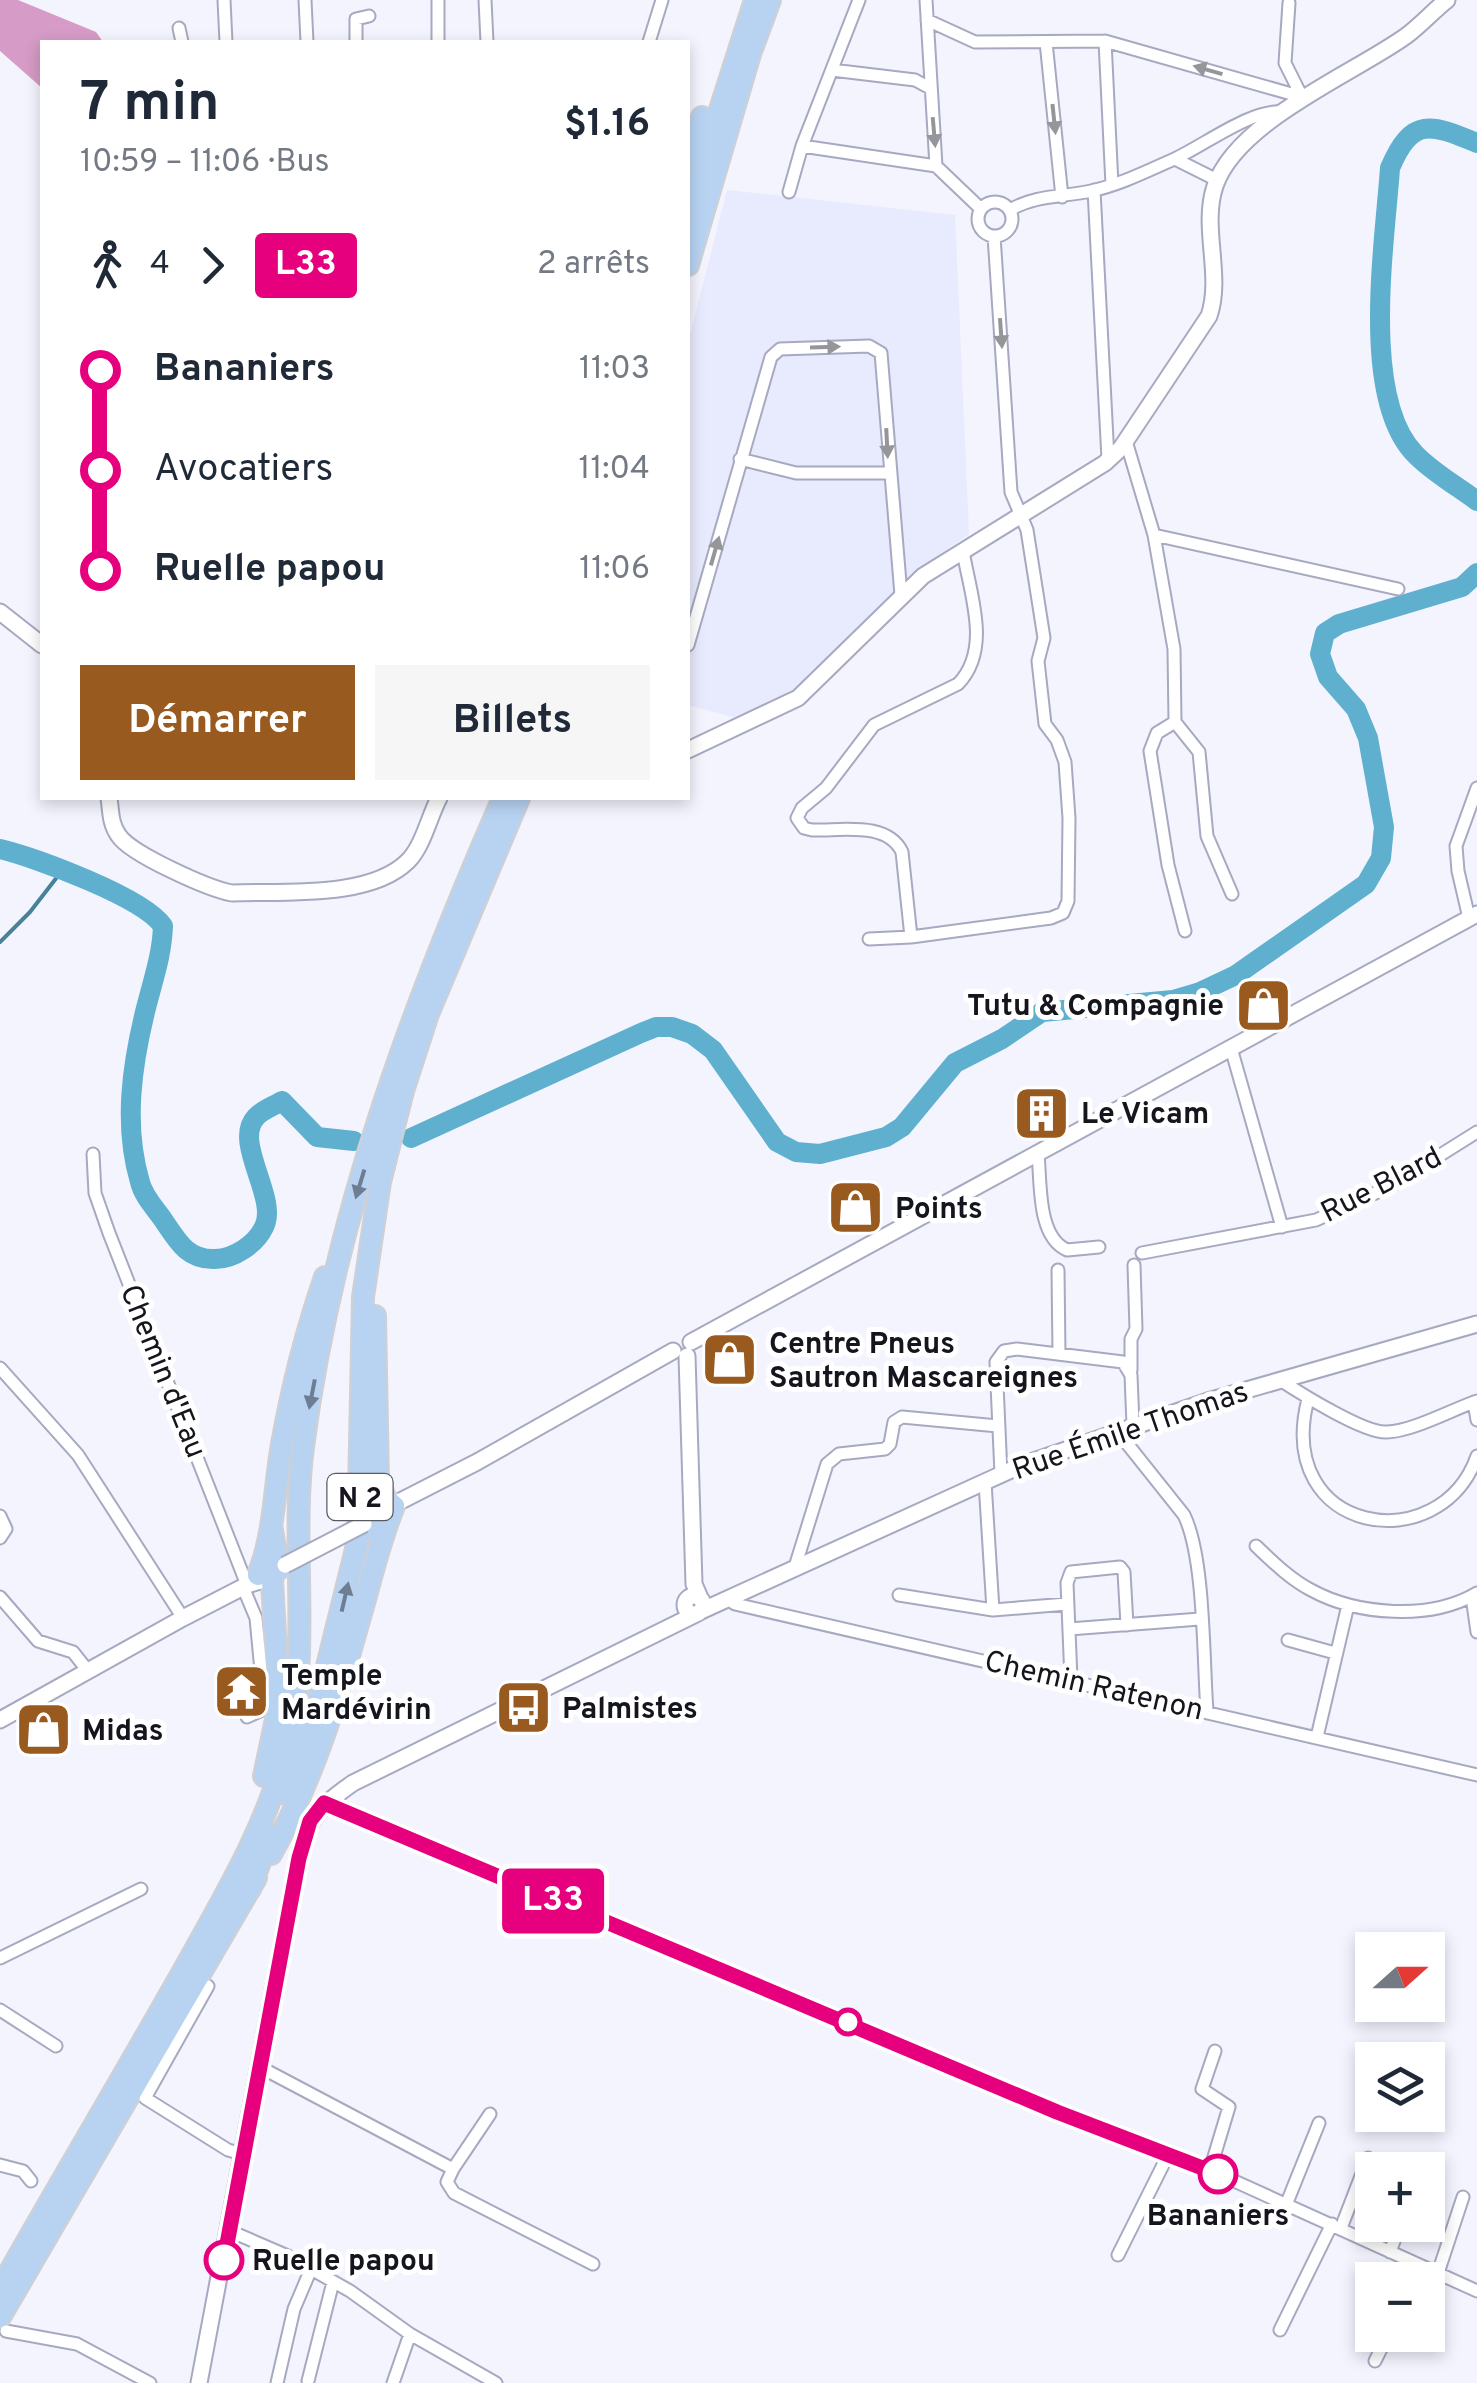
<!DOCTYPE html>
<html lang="fr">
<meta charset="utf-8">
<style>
body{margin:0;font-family:Overpass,sans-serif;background:#f6f6f7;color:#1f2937;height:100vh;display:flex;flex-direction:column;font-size:38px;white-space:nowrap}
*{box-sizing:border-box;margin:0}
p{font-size:32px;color:#747a83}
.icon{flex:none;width:55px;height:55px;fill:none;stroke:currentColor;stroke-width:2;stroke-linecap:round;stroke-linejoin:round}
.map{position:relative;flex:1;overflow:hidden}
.details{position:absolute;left:40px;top:40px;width:650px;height:760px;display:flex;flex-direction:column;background:#fff;border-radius:0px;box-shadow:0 5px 15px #0003}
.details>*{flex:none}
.badge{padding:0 20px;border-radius:8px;font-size:35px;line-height:65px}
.needle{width:65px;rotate:69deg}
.controls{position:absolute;left:1355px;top:1932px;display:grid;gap:20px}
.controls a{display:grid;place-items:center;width:90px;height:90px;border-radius:0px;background:#fff;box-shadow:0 5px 15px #0003;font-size:50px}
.map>.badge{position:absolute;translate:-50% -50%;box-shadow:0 0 0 5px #fff}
.legs{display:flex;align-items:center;gap:15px;height:110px;padding:0 40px;font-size:32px}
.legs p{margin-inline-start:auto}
.summary{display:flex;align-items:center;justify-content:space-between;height:170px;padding:0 40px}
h1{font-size:55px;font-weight:700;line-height:75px}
.button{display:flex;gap:20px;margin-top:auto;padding:20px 40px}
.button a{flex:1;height:115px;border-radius:0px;background:#985a1f;color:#fff;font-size:40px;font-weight:700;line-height:115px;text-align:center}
.button a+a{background:#f6f6f7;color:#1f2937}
ul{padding:0 40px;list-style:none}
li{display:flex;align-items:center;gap:35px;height:100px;font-size:38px}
li i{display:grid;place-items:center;width:15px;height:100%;margin:0 12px;background:currentColor}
li i::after{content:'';width:25px;height:25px;margin:-12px;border:8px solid;border-radius:50%;background:#fff}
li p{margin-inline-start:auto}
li:first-child i{background:linear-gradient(#0000 50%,currentColor 0)}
li:last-child i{background:linear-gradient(currentColor 50%,#0000 0)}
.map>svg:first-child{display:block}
.built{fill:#e8eafd}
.forest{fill:#d69bc6}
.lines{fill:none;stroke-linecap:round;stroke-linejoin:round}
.stream{stroke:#488299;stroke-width:4}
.river{stroke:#5eb0ce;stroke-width:20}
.minor-casing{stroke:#a6a9c0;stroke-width:15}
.tertiary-casing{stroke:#a6a9c0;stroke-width:19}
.trunk-casing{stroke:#d0d0d2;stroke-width:24}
.minor{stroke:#fff;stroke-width:11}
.tertiary{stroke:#fff;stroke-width:15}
.trunk{stroke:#b8d3f2;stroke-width:20}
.tertiary-bridge-casing{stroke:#a6a9c0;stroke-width:19;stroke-linecap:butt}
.tertiary-bridge{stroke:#fff;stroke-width:15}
.oneway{fill:#959699}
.oneway2{fill:#6e7e92}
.line-1-casing{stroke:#fff;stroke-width:22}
.line-1{stroke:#e6007e;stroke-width:15}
.stop-1-dot{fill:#fff;stroke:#e6007e;stroke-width:5}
.labels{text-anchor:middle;stroke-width:10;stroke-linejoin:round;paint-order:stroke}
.shield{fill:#fff;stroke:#5a5b61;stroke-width:2.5}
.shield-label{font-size:28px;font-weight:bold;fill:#14151d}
.poi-label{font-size:30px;font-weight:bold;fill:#14151d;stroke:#fff;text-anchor:start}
.street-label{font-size:30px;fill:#14151d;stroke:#fff}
.stop-label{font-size:30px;font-weight:bold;fill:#14151d;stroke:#fff}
</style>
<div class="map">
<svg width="1477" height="2383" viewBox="0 0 1477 2383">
<rect width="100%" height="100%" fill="#f3f4fe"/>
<!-- built -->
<path class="built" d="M727,190l228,25 14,319 -50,35 -119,119 -61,31 -51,-14v-362z"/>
<!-- forest -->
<path class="forest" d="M0,0h18l78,32 7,10h-61v46l-42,-37z"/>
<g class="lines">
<!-- stream -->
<path class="stream" d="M0,942l30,-30 31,-40"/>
<!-- river -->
<path class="river" d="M1477,143c-46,-19 -65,-27 -87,25 -5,74 -30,230 25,286 17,18 42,32 62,47
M0,849c36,9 143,48 163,77 -1,29 -10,54 -17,82 -14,56 -23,117 -6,174 3,14 16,27 24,39 14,21 24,39 51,38 19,0 41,-15 49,-32 15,-29 -32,-85 -8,-110 6,-7 18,-11 26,-16l35,36 37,4
M411,1138l230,-105 15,-6h16l20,7 21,16 64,92 19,10 24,2 66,-17 16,-10 53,-64 47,-24 40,-27 131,-12 27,-8 36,-17 130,-91 15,-26 3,-31 -16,-89 -12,-29 -28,-32 -8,-23 5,-21 14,-9 123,-37 15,-14"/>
<defs>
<path id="minor" d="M224,0l2,42
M305,0l2,42
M438,0v42
M485,0l2,42
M926,0l10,166 45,43
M1289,3l-4,60 17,34
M927,20l48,22 130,-1 197,56
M179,28l3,14
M1105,41l7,144
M356,42v-23l13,-3
M649,42l13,-42
M1046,42l16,155
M832,70l83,10 15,8
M802,146l134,20
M1175,159l42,21
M1094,190l14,269
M789,192l13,-46 57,-146
M978 219a17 17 0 1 1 34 0a17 17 0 1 1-34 0Z
M1010,210c25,-15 53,-13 81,-19 28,-6 54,-19 79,-30 31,-13 80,-52 112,-49
M1126,441l28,94 20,114 1,73 24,30 8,84 25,58
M740,459l56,14h93
M1154,535l244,54
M688,645l83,-288 9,-8 89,-3 12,7 20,242
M1175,722l-18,11 -7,18 18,114 17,66
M1469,918l-11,-47 -2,-25 21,-58
M911,937l-9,-85c-15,-31 -61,-21 -90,-22l-8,-2 -7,-10 5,-10 24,-20 48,-63 84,-41c34,-35 12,-90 5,-133
M869,939l42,-2 140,-19 12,-5 5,-12 1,-83 -4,-56 -8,-22 -12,-16 -7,-63 6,-23 -17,-108 -16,-38 -17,-256
M1231,1048l51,179
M93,1154l2,39 14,40 138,352
M1038,1154c3,29 -1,83 29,96l32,-3
M1142,1253l174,-33 75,-34 86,-54
M1058,1270l1,84
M0,1368l78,87 105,163
M1131,1370v-31l5,-10 -2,-64
M1280,1380c20,13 85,54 107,52 26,-1 64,-22 90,-31
M1308,1399c-35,136 132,162 169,57
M1474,1402l3,18
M1117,1431l67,84c21,43 19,144 23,196
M1001,1474l-5,-112 8,-11 13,-2 106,13 8,13 2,50
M985,1482l8,128
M0,1516l6,13 -6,9
M1256,1546c17,16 34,33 55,44 46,25 119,31 166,3
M795,1567l32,-103 12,-10 46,-5 5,-5 4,-22 8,-5 96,9
M243,1587l13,31 8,85 -4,8 -13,6
M899,1595l94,15 74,-6
M0,1597l38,44 35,11 15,19
M1472,1597l5,35
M726,1598l9,6 742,171
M1069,1629l131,-10
M1288,1640l47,13
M1071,1679l-4,-96 4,-11 49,-5 4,5 3,53
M1317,1737l31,-132
M324,1803l733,309 153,58 267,121
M0,1958l141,-69
M208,1986l-63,112 83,52 14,4
M0,2010l56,36
M258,2066l195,103 -6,13 7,11 139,71
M0,2165l23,6 8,10
M453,2169l37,-55
M1210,2170l19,-63 -27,-18 13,-38
M1286,2205l33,-82
M1341,2228l27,-70
M230,2231l60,26 60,34 60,43 86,49
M1390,2252l10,-27
M1118,2255l51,-102
M1438,2273l25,-76
M1280,2330l52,-106
M6,2331l71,13 73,39
M1375,2361l13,-26
M308,2381l25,-99
M277,2383l17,-74 17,-40
M393,2383l17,-49"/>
<path id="tertiary" d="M0,612l42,33
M688,750l110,-52 125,-122 182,-113 16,-15 88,-132c14,-41 -8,-88 6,-130 22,-65 138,-112 191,-150 15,-11 27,-25 41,-36
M109,798c2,13 1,26 10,38 12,18 90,53 113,57 51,-2 138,6 176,-32 15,-15 21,-44 31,-63
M691,1342l786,-428
M687,1356l7,228 6,14
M387,1508l90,-46 196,-111
M685 1605a9 9 0 1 1 18 0a9 9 0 1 1-18 0Z
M701,1611l321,-146 186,-64 269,-77
M0,1720l183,-102 64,-33 23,-7
M199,2383l95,-504c12,-52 14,-65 59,-96l343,-169"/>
<path id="trunk" d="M688,156l14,-39
M688,210l67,-210
M688,265l62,-211 20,-54
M375,1316l3,165 -1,22 -8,19 7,11
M258,1575c17,-42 16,-86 24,-131 10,-56 24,-112 43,-167
M264,1776l15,-71 -7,-124 2,-9 11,-7 -8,-5 -5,-30
M286,1794l27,-71 45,-182 5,-244 17,-115 23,-91 25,-77 91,-216
M271,1854c41,-72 65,-151 87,-230 12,-40 20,-79 36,-118l-8,-7 -8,-18
M250,1889l20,-54
M0,2289c66,-117 135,-231 200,-348 34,-61 68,-121 86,-190 26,-98 4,-204 17,-304 29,-226 109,-441 200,-649
M0,2317l256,-439"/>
</defs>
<!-- minor casing -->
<use href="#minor" class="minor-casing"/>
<!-- tertiary casing -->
<use href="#tertiary" class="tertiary-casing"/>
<!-- trunk casing -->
<use href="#trunk" class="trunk-casing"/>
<!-- minor -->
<use href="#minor" class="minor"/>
<!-- tertiary -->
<use href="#tertiary" class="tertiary"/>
<!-- trunk -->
<use href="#trunk" class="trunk"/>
<defs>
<path id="tertiary-bridge" d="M285,1565l79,-41"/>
</defs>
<!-- tertiary-bridge casing -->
<use href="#tertiary-bridge" class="tertiary-bridge-casing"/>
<!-- tertiary-bridge -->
<use href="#tertiary-bridge" class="tertiary-bridge"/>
</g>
<!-- one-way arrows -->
<defs><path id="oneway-solid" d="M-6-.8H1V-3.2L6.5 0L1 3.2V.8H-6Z" transform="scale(2.5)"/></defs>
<g class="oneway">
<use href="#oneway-solid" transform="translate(1208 70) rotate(-164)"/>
<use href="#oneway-solid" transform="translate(1054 119) rotate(84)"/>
<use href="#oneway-solid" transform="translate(934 132) rotate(85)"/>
<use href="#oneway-solid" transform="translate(1001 333) rotate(86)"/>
<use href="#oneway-solid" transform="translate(825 347) rotate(-2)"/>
<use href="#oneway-solid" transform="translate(887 443) rotate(87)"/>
<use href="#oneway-solid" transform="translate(715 551) rotate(-74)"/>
</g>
<g class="oneway2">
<use href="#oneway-solid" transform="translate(360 1184) rotate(107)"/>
<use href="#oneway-solid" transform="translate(312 1394) rotate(101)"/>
<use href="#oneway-solid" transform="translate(345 1597) rotate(-77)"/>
</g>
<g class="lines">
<defs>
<path id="line-1" d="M224,2260l75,-402 11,-37 14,-18 733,309 161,62"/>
</defs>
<!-- line-1 casing -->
<use href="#line-1" class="line-1-casing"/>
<!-- line-1 -->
<use href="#line-1" class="line-1"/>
</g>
<!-- icons -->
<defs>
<symbol id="shop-square" viewBox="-11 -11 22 22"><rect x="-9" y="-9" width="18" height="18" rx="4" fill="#985a1f" stroke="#fff"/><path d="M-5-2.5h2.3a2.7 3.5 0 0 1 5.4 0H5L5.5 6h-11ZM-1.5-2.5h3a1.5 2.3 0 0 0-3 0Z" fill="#fff"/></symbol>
<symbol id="building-square" viewBox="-11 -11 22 22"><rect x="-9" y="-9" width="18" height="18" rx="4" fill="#985a1f" stroke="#fff"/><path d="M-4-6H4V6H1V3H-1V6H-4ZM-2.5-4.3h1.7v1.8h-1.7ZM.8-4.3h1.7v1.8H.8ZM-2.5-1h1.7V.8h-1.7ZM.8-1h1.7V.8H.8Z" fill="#fff"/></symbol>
<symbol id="temple-square" viewBox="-11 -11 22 22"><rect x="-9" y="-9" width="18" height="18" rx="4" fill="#985a1f" stroke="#fff"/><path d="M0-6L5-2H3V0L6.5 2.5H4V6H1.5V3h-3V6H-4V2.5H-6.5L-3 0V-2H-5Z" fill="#fff"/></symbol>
<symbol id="bus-square" viewBox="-11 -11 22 22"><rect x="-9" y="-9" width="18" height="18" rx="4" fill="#985a1f" stroke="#fff"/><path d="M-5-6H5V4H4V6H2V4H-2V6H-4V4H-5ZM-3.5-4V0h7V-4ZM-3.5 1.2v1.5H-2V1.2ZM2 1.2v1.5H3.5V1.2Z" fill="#fff"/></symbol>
</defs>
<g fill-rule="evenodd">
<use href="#shop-square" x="1232" y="974" width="63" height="63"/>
<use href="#building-square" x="1010" y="1082" width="63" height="63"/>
<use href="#shop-square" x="824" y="1176" width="63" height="63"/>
<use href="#shop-square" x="698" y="1328" width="63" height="63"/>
<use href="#temple-square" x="210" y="1660" width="63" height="63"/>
<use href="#bus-square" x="492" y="1676" width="63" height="63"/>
<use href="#shop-square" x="12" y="1698" width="63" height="63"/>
</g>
<!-- markers -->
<g class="stop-1-dot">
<circle cx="848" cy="2022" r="12"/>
<circle cx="1218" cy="2174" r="18"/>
<circle cx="224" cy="2260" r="18"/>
</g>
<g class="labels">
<!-- shield labels -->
<rect class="shield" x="327.5" y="1474" width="65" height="46" rx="8"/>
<g class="shield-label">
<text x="360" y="1507">N 2</text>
</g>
<!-- poi labels -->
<g class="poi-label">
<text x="1224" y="1015" text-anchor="end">Tutu &amp; Compagnie</text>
<text x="1081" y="1123">Le Vicam</text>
<text x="895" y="1218">Points</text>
<text x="769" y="1353">Centre Pneus<tspan x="769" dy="34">Sautron Mascareignes</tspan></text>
<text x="281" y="1685">Temple<tspan x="281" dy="34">Mardévirin</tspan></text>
<text x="562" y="1718">Palmistes</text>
<text x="82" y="1740">Midas</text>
</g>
<!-- street labels -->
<g class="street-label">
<text transform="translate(1381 1184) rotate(-27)" y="10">Rue Blard</text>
<text transform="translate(164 1371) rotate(68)" y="10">Chemin d'Eau</text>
<text transform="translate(1130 1430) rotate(-19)" y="10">Rue Émile Thomas</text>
<text transform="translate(1094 1685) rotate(13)" y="10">Chemin Ratenon</text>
</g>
<!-- stop labels -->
<g class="stop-label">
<text x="1218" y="2225">Bananiers</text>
<text x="252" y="2270" text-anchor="start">Ruelle papou</text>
</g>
</g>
</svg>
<div class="controls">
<a><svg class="needle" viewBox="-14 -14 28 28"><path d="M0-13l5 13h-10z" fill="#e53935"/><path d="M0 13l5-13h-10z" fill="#747a83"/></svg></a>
<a><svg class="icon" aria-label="layers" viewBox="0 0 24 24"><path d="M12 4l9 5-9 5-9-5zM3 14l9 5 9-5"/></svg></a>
<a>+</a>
<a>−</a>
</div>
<b class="badge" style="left:553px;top:1901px;background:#e6007e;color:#fff">L33</b>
<section class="details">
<div class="summary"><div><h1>7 min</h1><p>10:59 – 11:06 · Bus</p></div><b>$1.16</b></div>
<div class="legs"><svg class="icon" aria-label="walk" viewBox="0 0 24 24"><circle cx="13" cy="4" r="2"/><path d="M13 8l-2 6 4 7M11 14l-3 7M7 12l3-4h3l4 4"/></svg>4<svg class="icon" aria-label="forward" viewBox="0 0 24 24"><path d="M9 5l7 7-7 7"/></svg><b class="badge" style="background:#e6007e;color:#fff">L33</b><p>2 arrêts</p></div>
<ul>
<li><i style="color:#e6007e"></i><b>Bananiers</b><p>11:03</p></li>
<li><i style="color:#e6007e"></i><span>Avocatiers</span><p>11:04</p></li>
<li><i style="color:#e6007e"></i><b>Ruelle papou</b><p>11:06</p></li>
</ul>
<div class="button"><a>Démarrer</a><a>Billets</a></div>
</section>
</div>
